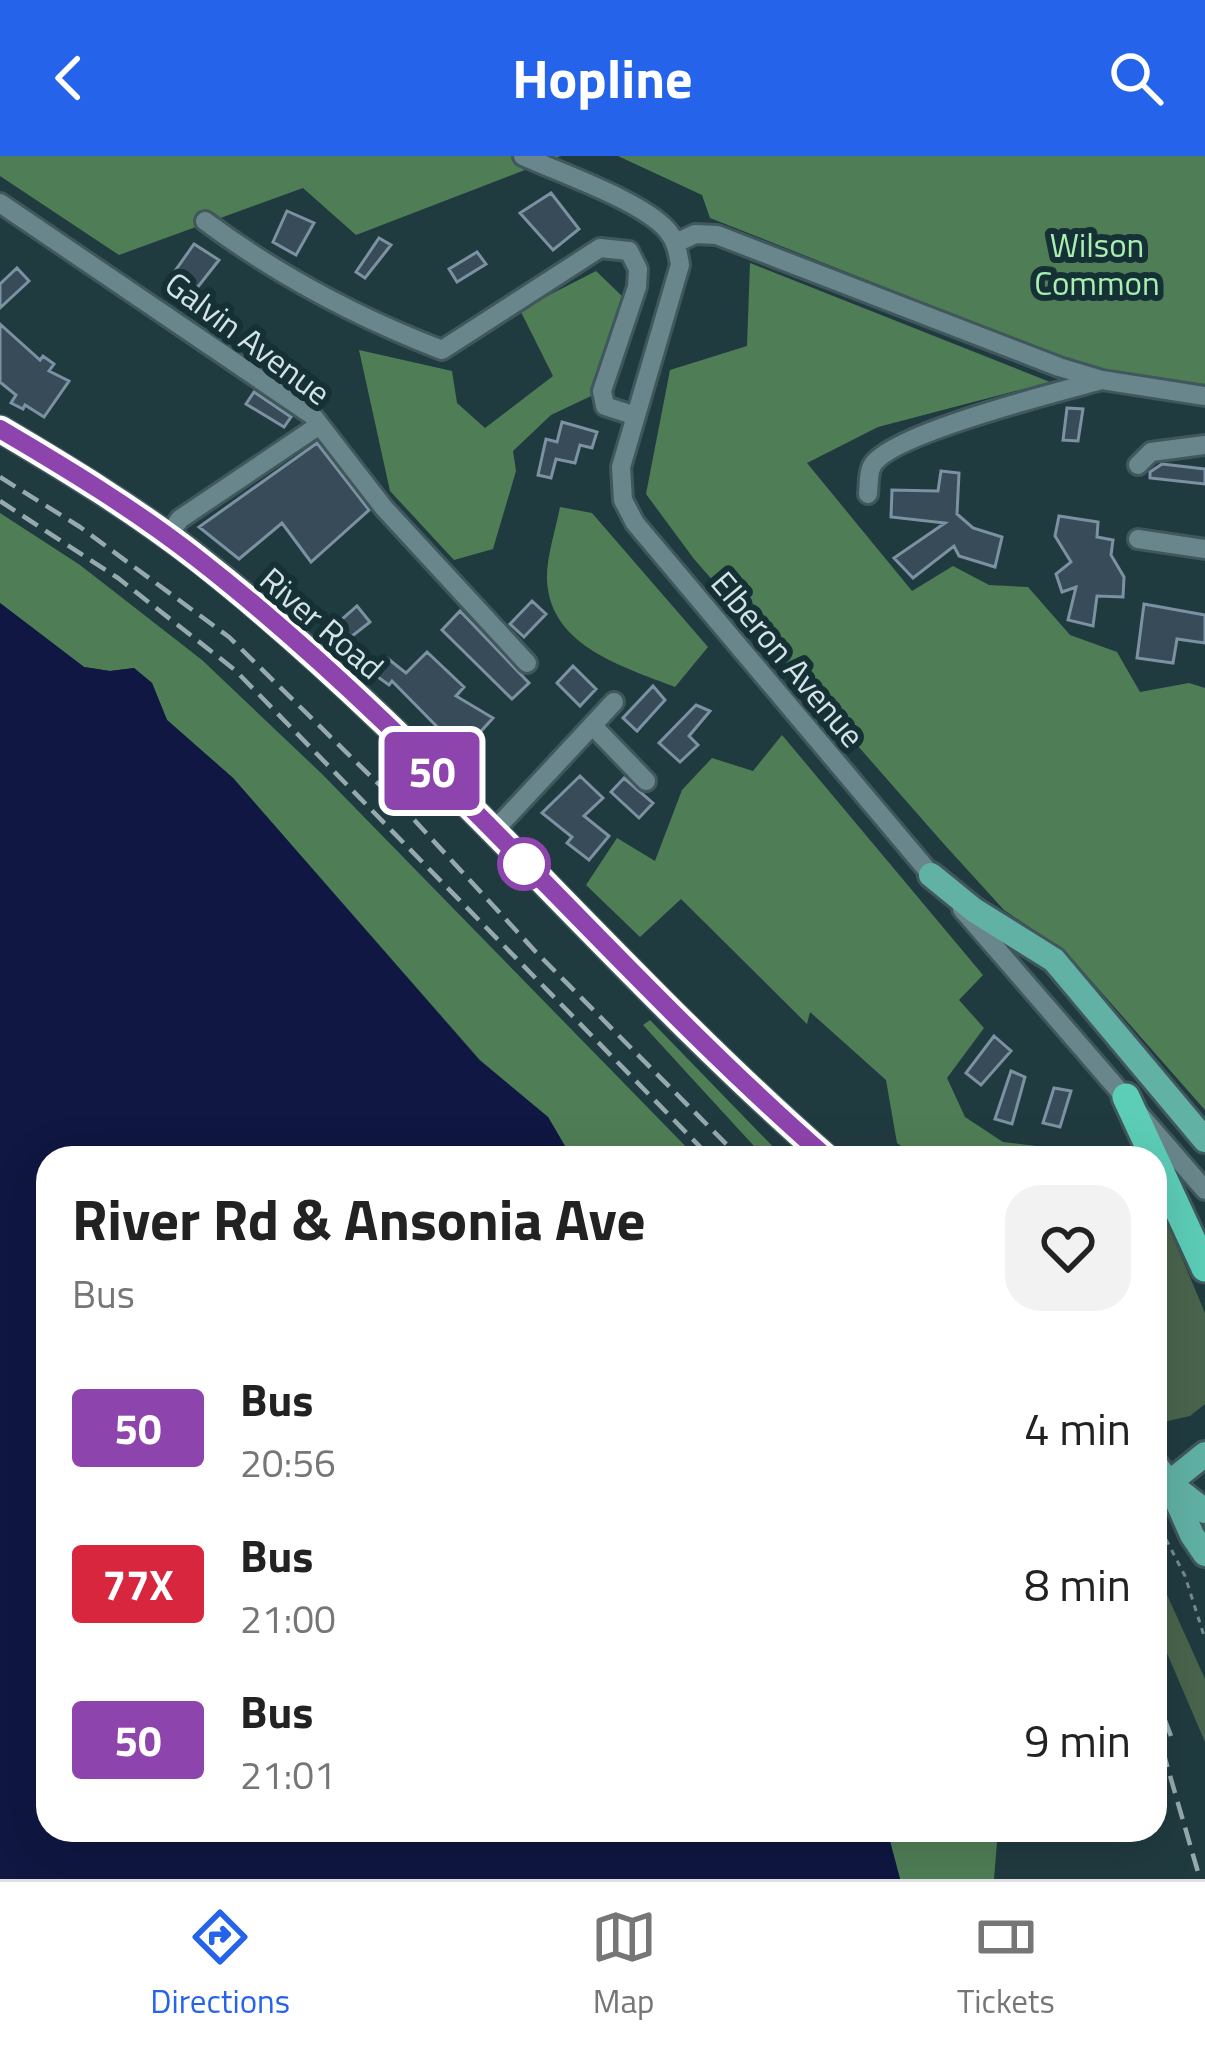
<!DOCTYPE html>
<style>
body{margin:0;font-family:"Titillium Web",sans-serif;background:#f2f2f2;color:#222;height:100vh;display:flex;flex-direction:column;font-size:45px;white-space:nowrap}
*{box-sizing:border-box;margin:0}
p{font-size:39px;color:#767676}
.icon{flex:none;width:66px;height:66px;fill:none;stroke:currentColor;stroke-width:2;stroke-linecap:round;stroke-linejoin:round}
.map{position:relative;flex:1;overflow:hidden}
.side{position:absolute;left:36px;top:990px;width:1131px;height:696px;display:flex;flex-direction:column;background:#fff;border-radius:36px;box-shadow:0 12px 48px #0002}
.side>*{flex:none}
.badge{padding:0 24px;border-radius:9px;font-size:42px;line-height:78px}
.map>.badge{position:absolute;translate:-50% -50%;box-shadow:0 0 0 6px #fff}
.round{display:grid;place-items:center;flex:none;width:126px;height:126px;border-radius:36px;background:#f2f2f2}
.head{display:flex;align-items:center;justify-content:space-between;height:204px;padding:0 36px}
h1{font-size:57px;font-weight:700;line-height:90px}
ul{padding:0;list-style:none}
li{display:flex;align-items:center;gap:36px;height:156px;padding:0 36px}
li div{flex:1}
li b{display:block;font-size:45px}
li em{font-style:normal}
li .badge{min-width:132px;font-weight:700;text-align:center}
header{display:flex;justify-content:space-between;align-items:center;height:156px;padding:0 36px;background:#2563eb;color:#fff;font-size:54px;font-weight:700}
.tabs{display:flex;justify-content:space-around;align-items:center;height:168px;border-top:3px solid #e0e0e0;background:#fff;font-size:33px;color:#767676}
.tabs a{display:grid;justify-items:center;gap:6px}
.tabs .selected{color:#2563eb}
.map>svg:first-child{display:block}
.green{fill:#49644c}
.forest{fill:#4f7e56}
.water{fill:#0f1742}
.building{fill:#374b59;stroke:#7c91a1;stroke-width:3}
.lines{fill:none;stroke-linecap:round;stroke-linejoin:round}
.minor-casing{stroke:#40585c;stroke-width:24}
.major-casing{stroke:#40585c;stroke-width:30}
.highway-casing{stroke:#40585c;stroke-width:33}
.path{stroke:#768b8f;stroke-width:3;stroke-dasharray:6 6;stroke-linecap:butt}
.minor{stroke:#68868b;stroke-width:18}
.major{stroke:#61b1a5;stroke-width:24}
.highway{stroke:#5ccdb7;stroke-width:27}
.rail{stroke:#96aaad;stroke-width:4.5;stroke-dasharray:18 9;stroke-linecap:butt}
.line-casing{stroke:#fff;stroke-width:27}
.line{stroke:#8e44ad;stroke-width:18}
.stop-dot{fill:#fff;stroke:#8e44ad;stroke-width:6}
.labels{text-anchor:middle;stroke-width:12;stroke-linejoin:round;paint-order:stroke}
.park-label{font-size:33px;fill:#a8efb1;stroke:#163135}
.street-label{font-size:33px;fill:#d4e3e6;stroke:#163135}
</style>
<header><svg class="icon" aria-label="back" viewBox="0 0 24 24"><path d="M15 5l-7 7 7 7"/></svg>Hopline<svg class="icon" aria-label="search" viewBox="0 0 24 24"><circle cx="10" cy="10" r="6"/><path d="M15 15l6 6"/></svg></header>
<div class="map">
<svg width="1205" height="1723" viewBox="0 0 1205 1723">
<rect width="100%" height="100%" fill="#203b40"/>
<!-- green -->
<path class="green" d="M1155,1038l50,119v91l-15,12 -31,7 -4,-4z
M1155,1412l50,111v63l-50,-117z"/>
<!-- forest -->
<path class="forest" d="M0,0h561l-205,79 -53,-47 -184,67 -119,-79z
M618,0h587v240l-108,-25 -387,-153 -8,-23z
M750,107l300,119 -172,45 -71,36 105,128 41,-25 36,19 39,2 42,48 47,17 23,40 49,-9 16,5v422l-140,-159 -61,-41 -61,-67 -249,-284 -48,-65 24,-124 77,-24z
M596,115l27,26 -32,99 -40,19 -38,36 3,20 -23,78 -39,11 -64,-69 -31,-141 93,21 5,32 28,25 68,-52 -33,-66z
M560,351l32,6 116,134 -33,40c-50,-20 -125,-40 -128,-107 -1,-22 9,-51 13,-73z
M0,357l80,52 122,95 120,114 375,384h-125l-24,-41 -68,-57 -247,-282 -66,-58 -15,-37 -18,-15 -24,3 -26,-4 -84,-64z
M782,579l201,240 -24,25 25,28 -37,50 18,39 38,25 89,11 10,5h-184l-21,-15 -11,-63 -76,-68 -3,12 -126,-125 -41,38 -54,-52 31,-47 38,23 27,-71 30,-32 41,13z
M650,864l134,138h-19l-122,-133z
M887,1674h111l-4,49h-94z"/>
<!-- water -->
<path class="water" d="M0,447l84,64 26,4 24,-3 18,15 15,37 66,58 246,282 69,57 24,41h-524v672h839l13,49h-900z"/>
<!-- building -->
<path class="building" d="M551,37l28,36 -26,21 -33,-37z
M287,55l27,12 -18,32 -23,-13z
M379,82l12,7 -26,33 -9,-6z
M194,88l25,16 -29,37 -22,-16z
M477,96l9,12 -29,18 -8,-13z
M17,112l12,13 -29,27v-24z
M0,168l40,36 3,-4 11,8 -5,7 20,10 -25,36 -19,-12 -2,4 -12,-6 5,-8 -16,-13z
M254,236l37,25 -7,10 -38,-23z
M1067,252l16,1 -5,32 -15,-1z
M562,266l35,10 -5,16 -12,-3 -5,18 -19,-4 -5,19 -13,-3 8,-36 11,3z
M317,287l52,67 -58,52 -29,-39 -43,36 -40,-32z
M1162,308l43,5v15l-55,-6v-6z
M941,315l18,2 -2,41 16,14 29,9 -7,30 -36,-11 -5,-10 -41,32 -19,-20 51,-35 -54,-6 1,-27 46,1z
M1059,360l39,6 -1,15 16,3 -2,15 13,22 -1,20 -26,-1 -4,30 -25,-6 8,-33 -14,5 -6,-18 15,-12 -16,-26z
M532,445l14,13 -22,23 -14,-13z
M1144,448l61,11v28l-28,-4 -4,24 -36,-5z
M357,450l13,16 -28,22 -12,-14z
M460,455l69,72 -17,16 -70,-69z
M427,496l37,35 -8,9 37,22 -31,34 -70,-71 -3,4 -14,-10 12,-17 19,15z
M573,510l23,23 -16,17 -23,-23z
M653,530l12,14 -28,31 -14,-13z
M696,549l14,6 -21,25 9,9 -18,17 -21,-19z
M580,620l23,22 -19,18 25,20 -20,24 -22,-17 5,-6 -30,-24z
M624,622l29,25 -14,15 -28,-26z
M994,880l17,15 -30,34 -15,-12z
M1011,915l14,6 -13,47 -17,-5z
M1054,932l17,3 -11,36 -17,-4z"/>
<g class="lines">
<defs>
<path id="minor" d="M523,0c37,17 119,45 144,74 9,10 11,22 13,35l-59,202 2,33 12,23 304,361
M0,47l312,212 72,93 143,155
M205,65c74,55 151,96 237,129l158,-102 29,3 9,18 -1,18 -35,104 3,15 31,10
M676,87l19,-9 22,1 342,132 43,13 103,16
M1138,309l13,-13 54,-7
M868,338c1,-8 0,-21 4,-28 17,-32 186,-74 226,-85
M167,381l13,-18 138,-93
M1138,383l67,10
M593,570l53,55
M493,676l121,-130
M962,753l243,281"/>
<path id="major" d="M0,273c67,40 137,82 199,130 228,179 410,409 628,599
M931,719l43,35 80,50 151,180
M1155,1308l14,19 36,28
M1169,1327l23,52 13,19
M1169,1327l36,-29"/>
<path id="highway" d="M1126,941l79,171"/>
</defs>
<!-- minor casing -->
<use href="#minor" class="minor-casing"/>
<!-- major casing -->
<use href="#major" class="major-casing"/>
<!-- highway casing -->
<use href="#highway" class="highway-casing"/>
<!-- path -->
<path class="path" d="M1155,1362l30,58 20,63"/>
<!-- minor -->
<use href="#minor" class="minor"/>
<!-- major -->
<use href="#major" class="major"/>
<!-- highway -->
<use href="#highway" class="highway"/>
<!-- rail -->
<path class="rail" d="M0,321l80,50 149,110 176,173 130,141 205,207
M0,345l118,77 117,92 476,488
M1155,1538l16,42
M1155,1568l45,155"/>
</g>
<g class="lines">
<defs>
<path id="line" d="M0,273c68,40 137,82 198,130 229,179 411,408 629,599"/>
</defs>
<!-- line casing -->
<use href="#line" class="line-casing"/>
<!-- line -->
<use href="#line" class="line"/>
</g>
<!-- markers -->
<circle class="stop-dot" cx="524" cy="708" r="24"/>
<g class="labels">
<!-- park labels -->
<g class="park-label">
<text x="1097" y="101">Wilson<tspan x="1097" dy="38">Common</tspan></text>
</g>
<!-- street labels -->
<g class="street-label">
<text transform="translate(248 182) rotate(37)" y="12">Galvin Avenue</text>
<text transform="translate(322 467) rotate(41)" y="12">River Road</text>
<text transform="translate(788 503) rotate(50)" y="12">Elberon Avenue</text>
</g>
</g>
</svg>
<b class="badge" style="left:432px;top:615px;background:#8e44ad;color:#fff">50</b>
<section class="side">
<div class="head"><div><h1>River Rd &amp; Ansonia Ave</h1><p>Bus</p></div><a class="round"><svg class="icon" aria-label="heart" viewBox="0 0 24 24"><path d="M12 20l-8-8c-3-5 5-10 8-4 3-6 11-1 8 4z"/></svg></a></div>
<ul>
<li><span class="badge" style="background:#8e44ad;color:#fff">50</span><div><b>Bus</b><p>20:56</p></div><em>4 min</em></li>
<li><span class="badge" style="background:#d7263d;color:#fff">77X</span><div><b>Bus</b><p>21:00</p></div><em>8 min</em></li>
<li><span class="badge" style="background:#8e44ad;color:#fff">50</span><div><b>Bus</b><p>21:01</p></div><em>9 min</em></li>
</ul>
</section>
</div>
<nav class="tabs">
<a class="selected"><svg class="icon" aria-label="directions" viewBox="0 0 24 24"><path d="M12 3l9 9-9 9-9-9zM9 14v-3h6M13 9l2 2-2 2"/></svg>Directions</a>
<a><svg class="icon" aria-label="map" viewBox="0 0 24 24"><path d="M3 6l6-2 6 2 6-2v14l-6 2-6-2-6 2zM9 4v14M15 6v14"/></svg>Map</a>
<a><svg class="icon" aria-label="tickets" viewBox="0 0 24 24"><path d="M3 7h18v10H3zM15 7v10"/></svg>Tickets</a>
</nav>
